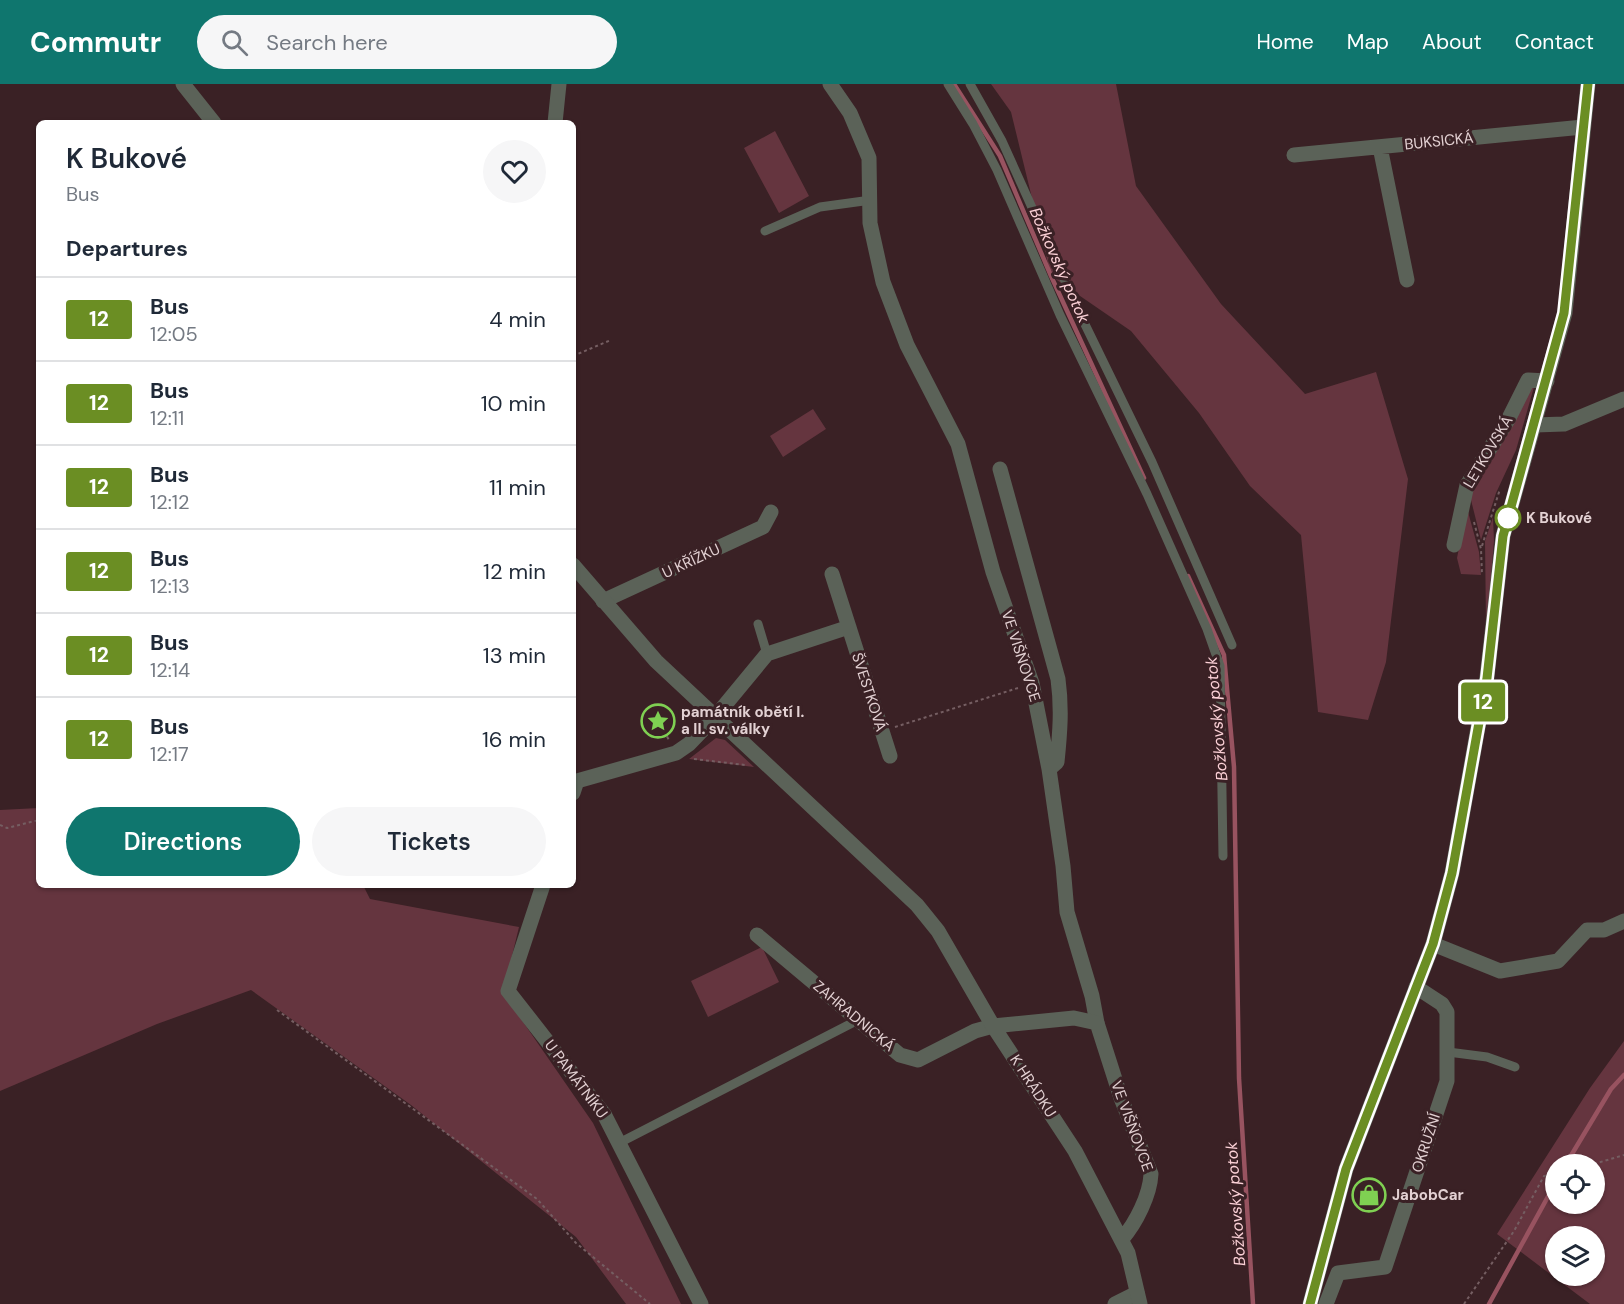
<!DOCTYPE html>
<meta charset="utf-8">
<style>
body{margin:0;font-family:"DM Sans",sans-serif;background:#f6f6f7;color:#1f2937;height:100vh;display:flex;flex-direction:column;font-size:22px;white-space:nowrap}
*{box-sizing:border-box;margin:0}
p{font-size:20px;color:#747a83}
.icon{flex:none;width:33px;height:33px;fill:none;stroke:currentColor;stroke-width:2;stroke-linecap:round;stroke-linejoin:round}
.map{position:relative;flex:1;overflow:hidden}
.details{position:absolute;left:36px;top:36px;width:540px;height:768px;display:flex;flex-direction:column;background:#fff;border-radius:9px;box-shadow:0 2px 4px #0004}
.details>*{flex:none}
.badge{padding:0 12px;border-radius:4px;font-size:21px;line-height:39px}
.fabs{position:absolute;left:1545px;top:1070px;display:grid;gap:12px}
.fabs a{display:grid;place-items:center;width:60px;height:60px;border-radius:50%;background:#fff;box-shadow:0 2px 4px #0004;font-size:30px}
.map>.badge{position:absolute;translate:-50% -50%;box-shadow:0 0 0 3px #fff}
h2{padding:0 30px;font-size:22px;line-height:54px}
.round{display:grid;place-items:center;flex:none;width:63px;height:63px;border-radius:32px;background:#f6f6f7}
.summary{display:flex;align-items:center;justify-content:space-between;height:102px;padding:0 30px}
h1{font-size:28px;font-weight:600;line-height:45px}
.cta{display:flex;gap:12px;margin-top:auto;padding:12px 30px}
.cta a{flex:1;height:69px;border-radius:36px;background:#0f766e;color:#fff;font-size:24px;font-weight:600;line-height:69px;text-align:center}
.cta a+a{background:#f6f6f7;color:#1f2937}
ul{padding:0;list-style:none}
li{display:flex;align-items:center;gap:18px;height:84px;padding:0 30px;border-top:2px solid #e0e1e3}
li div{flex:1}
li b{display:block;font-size:22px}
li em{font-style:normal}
li .badge{min-width:66px;font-weight:700;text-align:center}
header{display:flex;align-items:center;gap:36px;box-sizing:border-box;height:84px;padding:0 30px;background:#0f766e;color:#fff}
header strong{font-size:28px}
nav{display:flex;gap:33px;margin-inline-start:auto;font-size:21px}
.search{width:420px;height:54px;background:#f6f6f7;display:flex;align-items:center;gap:15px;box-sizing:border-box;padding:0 21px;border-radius:33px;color:#747a83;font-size:22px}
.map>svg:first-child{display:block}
.green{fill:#65353f;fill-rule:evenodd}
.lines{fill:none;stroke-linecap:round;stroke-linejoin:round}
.stream{stroke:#985360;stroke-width:4.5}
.path{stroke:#755e62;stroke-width:2;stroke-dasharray:3 3;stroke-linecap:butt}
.service{stroke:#5b6258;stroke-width:9}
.minor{stroke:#5b6258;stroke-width:15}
.tertiary{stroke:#5b6258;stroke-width:15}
.line-casing{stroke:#fff;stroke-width:14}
.line{stroke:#6b8e23;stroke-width:9}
.stop-dot{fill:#fff;stroke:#6b8e23;stroke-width:3}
.labels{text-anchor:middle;stroke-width:6;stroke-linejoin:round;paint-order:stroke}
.street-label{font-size:15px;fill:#e3d1d3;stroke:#3a2125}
.stop-label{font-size:15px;font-weight:bold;fill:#e3d1d3;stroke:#3a2125;text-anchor:start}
.poi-label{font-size:15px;font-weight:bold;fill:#e3d1d3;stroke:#3a2125;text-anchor:start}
.water-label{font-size:16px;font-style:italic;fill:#fcd1d7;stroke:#3a2125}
</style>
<header>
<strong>Commutr</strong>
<div class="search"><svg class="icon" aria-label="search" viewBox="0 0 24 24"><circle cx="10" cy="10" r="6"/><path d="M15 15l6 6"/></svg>Search here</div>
<nav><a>Home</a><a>Map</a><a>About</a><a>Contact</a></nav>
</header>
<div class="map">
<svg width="1624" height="1220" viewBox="0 0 1624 1220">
<rect width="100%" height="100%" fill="#3a2125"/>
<!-- green -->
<path class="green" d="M991,0h125l20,102 85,118 84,90 71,-22 32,107 -22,183 -18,58 -50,-8 -17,-177 -51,-49 -51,-73 -68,-82 -80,-55 -40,-164z
M775,47l34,65 -30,17 -35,-65z
M1531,303h3l-18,63 -20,43 -15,47 -10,-40v-12z
M813,325l13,20 -43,28 -13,-21z
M1467,424l12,44 2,23 -20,-1 -4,-16z
M1493,433l1,24 -9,108 -3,8 4,-32 -1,-84z
M716,654l9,2 29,27 -65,-8z
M39,724v77h324l7,14 149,28 -16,66 90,130 88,181h-55l-50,-67 -165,-132 -160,-115 -94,34 -157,67v-281z
M762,863l17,35 -71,35 -17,-36z
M1624,957v263h-34l-93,-70 93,-146zM1556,1080h38v39h-38zM1556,1152h38v39h-38z"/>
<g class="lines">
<!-- stream -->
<path class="stream" d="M954,0l46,72 51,120 93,202
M1188,492l36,79 10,112 5,311 14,226
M1566,1080l45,-75 13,-14
M1489,1220l67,-122"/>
<!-- path -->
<path class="path" d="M573,272l38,-16
M1474,438l7,27 1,26
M1482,462l18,-57
M658,637l11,19
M895,643l123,-39
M694,675l51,6
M0,741l7,3 32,-8
M277,926l260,189 39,44 74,61
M1594,1080l30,-9
M1464,1220l50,-73 30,-55 12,-1"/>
<!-- service -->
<path class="service" d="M948,0l25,40 24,46 63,145 87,179 60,135 13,37 3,190
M970,0l32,57 77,171 73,150 80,183
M765,147l55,-24 51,-7
M758,540l9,30
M1448,968l39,5 28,10
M619,1059l239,-123"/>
<!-- minor -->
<path class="minor" d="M830,0l20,29 19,45 1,65 13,59 24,63 51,99 35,128 39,111 17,86 14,97 4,46 25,84 5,27
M555,39l4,-39
M1380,63l27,133
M1294,71l289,-28
M1535,341l29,-1 60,-25
M1000,385l58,210c4,29 2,54 -1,83l-8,7
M1454,461l13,-60 42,-67 19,-38 19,1
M832,490l58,182
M603,517l160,-74 8,-15
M573,709l4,-12 99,-28 13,-9 26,-27 52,-63 82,-27
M543,801l-35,106 96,123 97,190
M757,851l143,120 18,5 57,-29 18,-5
M1433,860l67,27 58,-10 29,-31h17l20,-9
M1115,1220l22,-11
M1326,1220l12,-31 47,-6 62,-186v-69l-5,-8 -26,-17"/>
<!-- tertiary -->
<path class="tertiary" d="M183,0l31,39
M573,481l83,96 261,244 21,26 55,95 82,125 53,102 12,51
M993,942l81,-8 23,5 24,75 30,76c-1,21 -15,49 -29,65
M1310,1220l36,-135 87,-225 19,-71 35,-196 16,-141 62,-223 23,-229"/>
</g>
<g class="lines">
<defs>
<path id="line" d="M1310,1220l36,-135 87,-225 19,-71 35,-195 16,-142 61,-223 24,-229"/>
</defs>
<!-- line casing -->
<use href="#line" class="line-casing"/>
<!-- line -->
<use href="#line" class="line"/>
</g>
<!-- icons -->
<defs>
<symbol id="sight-ring" viewBox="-11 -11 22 22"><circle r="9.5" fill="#3a2125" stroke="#7fd052" stroke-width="1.5"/><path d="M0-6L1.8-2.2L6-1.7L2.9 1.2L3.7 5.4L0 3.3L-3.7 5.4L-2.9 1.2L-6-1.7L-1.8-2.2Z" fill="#7fd052"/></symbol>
<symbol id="shop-ring" viewBox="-11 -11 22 22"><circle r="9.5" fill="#3a2125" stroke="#7fd052" stroke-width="1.5"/><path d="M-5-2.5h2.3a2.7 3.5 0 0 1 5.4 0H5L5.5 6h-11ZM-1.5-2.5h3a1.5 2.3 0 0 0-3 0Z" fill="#7fd052"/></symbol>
</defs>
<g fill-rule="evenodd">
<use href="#sight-ring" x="639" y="618" width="38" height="38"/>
<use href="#shop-ring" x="1350" y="1092" width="38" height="38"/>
</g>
<!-- markers -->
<circle class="stop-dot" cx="1508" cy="434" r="12"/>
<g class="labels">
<!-- street labels -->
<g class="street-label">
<text transform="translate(1439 57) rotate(-6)" y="5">BUKSICKÁ</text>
<text transform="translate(1488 368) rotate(-59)" y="5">LETKOVSKÁ</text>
<text transform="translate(691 477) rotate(-25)" y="5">U KŘÍŽKU</text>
<text transform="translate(1021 572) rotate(72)" y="5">VE VIŠŇOVCE</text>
<text transform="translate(869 608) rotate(72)" y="5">ŠVESTKOVÁ</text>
<text transform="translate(854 932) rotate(40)" y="5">ZAHRADNICKÁ</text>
<text transform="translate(576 995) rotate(53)" y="5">U PAMÁTNÍKU</text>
<text transform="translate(1033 1002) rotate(57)" y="5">K HRÁDKU</text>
<text transform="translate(1132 1042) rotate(70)" y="5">VE VIŠŇOVCE</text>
<text transform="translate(1426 1059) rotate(-72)" y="5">OKRUŽNÍ</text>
</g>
<!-- stop labels -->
<g class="stop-label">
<text x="1526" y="439">K Bukové</text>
</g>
<!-- poi labels -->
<g class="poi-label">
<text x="681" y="633">památník obětí I.<tspan x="681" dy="17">a II. sv. války</tspan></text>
<text x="1392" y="1116">JabobCar</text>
</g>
<!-- water labels -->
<g class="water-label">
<text transform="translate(1060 181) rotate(66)" y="6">Božkovský potok</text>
<text transform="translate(1216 635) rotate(-95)" y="6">Božkovský potok</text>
<text transform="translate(1235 1120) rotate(-94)" y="6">Božkovský potok</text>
</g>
</g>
</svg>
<div class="fabs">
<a><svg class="icon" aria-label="locate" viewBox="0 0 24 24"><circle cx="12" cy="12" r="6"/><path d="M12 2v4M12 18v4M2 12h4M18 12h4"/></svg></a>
<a><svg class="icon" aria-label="layers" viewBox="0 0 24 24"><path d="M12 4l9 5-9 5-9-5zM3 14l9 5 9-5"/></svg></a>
</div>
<b class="badge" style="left:1483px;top:618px;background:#6b8e23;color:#fff">12</b>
<section class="details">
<div class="summary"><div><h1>K Bukové</h1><p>Bus</p></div><a class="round"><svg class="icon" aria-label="heart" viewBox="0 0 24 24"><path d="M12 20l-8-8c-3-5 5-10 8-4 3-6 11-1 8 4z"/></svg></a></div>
<h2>Departures</h2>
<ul>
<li><span class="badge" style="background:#6b8e23;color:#fff">12</span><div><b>Bus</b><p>12:05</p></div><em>4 min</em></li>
<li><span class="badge" style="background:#6b8e23;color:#fff">12</span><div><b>Bus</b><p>12:11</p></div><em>10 min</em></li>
<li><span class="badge" style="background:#6b8e23;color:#fff">12</span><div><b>Bus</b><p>12:12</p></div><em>11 min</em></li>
<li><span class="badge" style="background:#6b8e23;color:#fff">12</span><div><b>Bus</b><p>12:13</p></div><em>12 min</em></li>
<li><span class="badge" style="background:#6b8e23;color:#fff">12</span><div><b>Bus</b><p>12:14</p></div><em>13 min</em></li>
<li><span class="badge" style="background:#6b8e23;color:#fff">12</span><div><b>Bus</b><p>12:17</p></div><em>16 min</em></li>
</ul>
<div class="cta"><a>Directions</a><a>Tickets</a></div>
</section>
</div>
